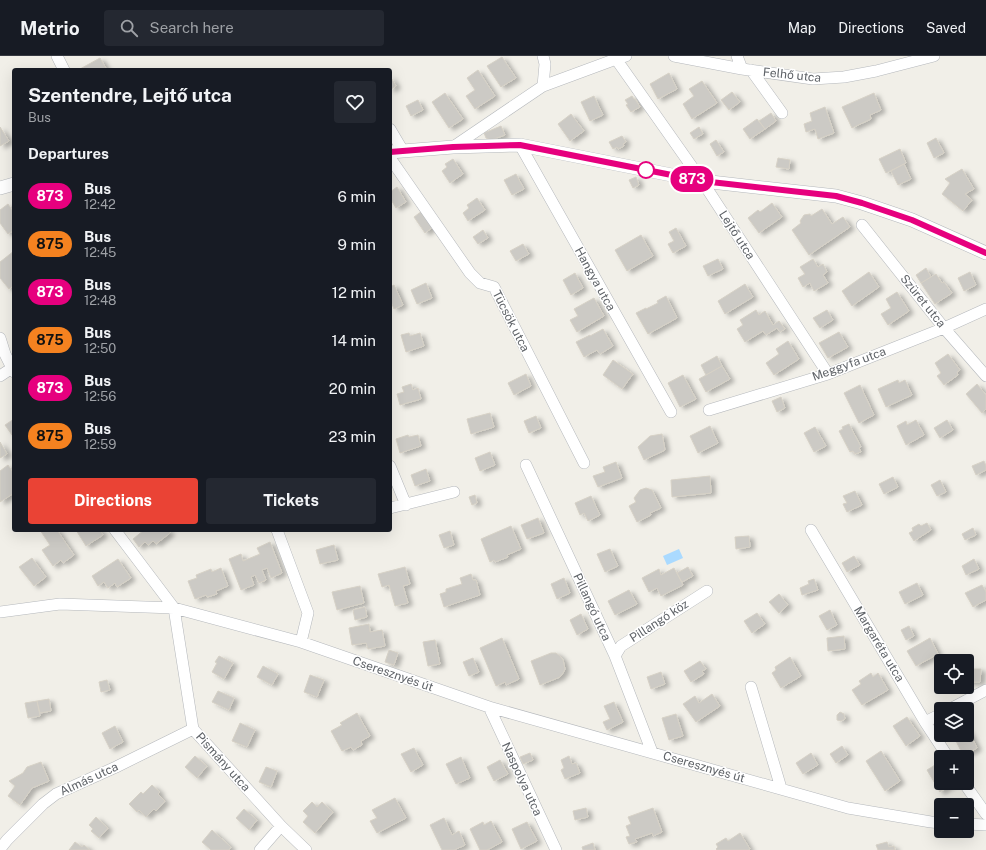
<!DOCTYPE html>
<meta charset="utf-8">
<style>
body{margin:0;font-family:"Public Sans",sans-serif;background:#242831;color:#f1f3f6;height:100vh;display:flex;flex-direction:column;font-size:15px;white-space:nowrap}
*{box-sizing:border-box;margin:0}
p{font-size:13px;color:#9ea1a6}
.icon{flex:none;width:22px;height:22px;fill:none;stroke:currentColor;stroke-width:2;stroke-linecap:round;stroke-linejoin:round}
.map{position:relative;flex:1;overflow:hidden}
.details{position:absolute;left:12px;top:12px;width:380px;height:464px;display:flex;flex-direction:column;background:#171b24;border-radius:4px;box-shadow:0 4px 16px #0002}
.details>*{flex:none}
.badge{padding:0 8px;border-radius:13px;font-size:14px;line-height:26px}
.buttons{position:absolute;left:934px;top:598px;display:grid;gap:8px}
.buttons a{display:grid;place-items:center;width:40px;height:40px;border-radius:4px;background:#171b24;box-shadow:0 4px 16px #0002;font-size:20px}
.map>.badge{position:absolute;translate:-50% -50%;box-shadow:0 0 0 2px #fff}
h2{padding:0 16px;font-size:15px;line-height:36px}
.round{display:grid;place-items:center;flex:none;width:42px;height:42px;border-radius:4px;background:#242831}
.overview{display:flex;align-items:center;justify-content:space-between;height:68px;padding:0 16px}
h1{font-size:19px;font-weight:700;line-height:30px}
.primary-button{display:flex;gap:8px;margin-top:auto;padding:8px 16px}
.primary-button a{flex:1;height:46px;border-radius:4px;background:#ea4335;color:#fff;font-size:16px;font-weight:700;line-height:46px;text-align:center}
.primary-button a+a{background:#242831;color:#f1f3f6}
ul{padding:0;list-style:none}
li{display:flex;align-items:center;gap:12px;height:48px;padding:0 16px}
li div{flex:1}
li b{display:block;font-size:15px}
li em{font-style:normal}
li .badge{min-width:44px;font-weight:700;text-align:center}
header{display:flex;align-items:center;gap:24px;box-sizing:border-box;height:56px;padding:0 20px;background:#171b24;border-bottom:1px solid #363941}
header strong{font-size:19px}
nav{display:flex;gap:22px;margin-inline-start:auto;font-size:14px}
.search{width:280px;height:36px;background:#242831;display:flex;align-items:center;gap:10px;box-sizing:border-box;padding:0 14px;border-radius:4px;color:#9ea1a6;font-size:15px}
.map>svg:first-child{display:block}
.water{fill:#aadaff}
.building{fill:#cccac5;stroke:#d6d1c6;filter:url(#shadow)}
.lines{fill:none;stroke-linecap:round;stroke-linejoin:round}
.minor-casing{stroke:#b5b8bc;stroke-width:12}
.tertiary-casing{stroke:#b5b8bc;stroke-width:14}
.minor{stroke:#fff;stroke-width:11}
.tertiary{stroke:#fff;stroke-width:13}
.line-casing{stroke:#fff;stroke-width:9}
.line{stroke:#e6007e;stroke-width:6}
.stop-dot{fill:#fff;stroke:#e6007e;stroke-width:2}
.labels{text-anchor:middle;stroke-width:3;stroke-linejoin:round;paint-order:stroke}
.street-label{font-size:12px;fill:#5f6368;stroke:#fff}
</style>
<header>
<strong>Metrio</strong>
<div class="search"><svg class="icon" aria-label="search" viewBox="0 0 24 24"><circle cx="10" cy="10" r="6"/><path d="M15 15l6 6"/></svg>Search here</div>
<nav><a>Map</a><a>Directions</a><a>Saved</a></nav>
</header>
<div class="map">
<svg width="986" height="794" viewBox="0 0 986 794">
<defs>
<filter id="shadow"><feDropShadow dx="4.5" dy="2.5" stdDeviation="2" flood-color="#0004"/></filter>
</defs>
<rect width="100%" height="100%" fill="#f1efe8"/>
<!-- water -->
<path class="water" d="M679,493l4,9 -16,7 -4,-9z"/>
<!-- building -->
<path class="building" d="M502,1l14,21 -15,9 -14,-21z
M100,2l7,12h-27v-1z
M478,14l17,26 -20,13 -9,-13 9,-6 -8,-12z
M669,17l8,16 -19,10 -8,-15z
M390,20l6,10 -6,4z
M702,25l15,22 -25,16 -9,-15 11,-8 -5,-7z
M732,36l8,10 -11,8 -8,-10z
M445,37l18,26 -14,9 -17,-26z
M874,37l7,17 -11,5 1,4 -19,9 -10,-21z
M594,40l9,19 -13,6 -9,-19z
M632,40l2,3h1l5,8 -9,5 -5,-7 2,-1 -3,-4z
M418,44l5,10 -12,6 -5,-10z
M825,51l9,26 -16,6 -3,-10 -9,3 -2,-8 8,-3 -2,-8z
M771,57l5,8 -11,8 -6,-8z
M571,58l13,17 -14,10 -12,-17z
M757,63l8,10 -15,10 -7,-10z
M501,70l4,9 -14,5 -5,-2 -2,-5z
M0,71l9,14 -9,5z
M699,71l4,7 -9,5 -4,-6z
M622,80l4,6 -3,2 1,2 -6,3 -1,-2 -4,2 -4,-7z
M936,82l8,15 -10,5 -7,-15z
M716,84l8,12 -7,4 -7,-12z
M900,93l6,14 -20,10 -7,-14z
M778,102l12,2 -1,9 -13,-2z
M453,103l10,15 -13,9 -8,-12 5,-4 -2,-3z
M904,108l7,15 -13,6 -7,-14z
M962,113l12,20 -9,5 7,6 -9,11 -21,-17 8,-11 -5,-4z
M516,118l8,15 -12,6 -8,-15z
M636,121l3,8 -6,3 -4,-8z
M397,131l9,15 -10,6 -6,-10v-6z
M477,142l8,12 -17,11 -5,-8 6,-5 -2,-3z
M772,147l10,14 -23,16 -11,-15 10,-8 2,2z
M8,148l6,9v17l-6,4 -8,-11v-13z
M822,153l10,15 11,-7 7,10 -41,28 -17,-25 9,-7 -1,-2 4,-6 6,-1 1,2z
M422,155l11,16 -8,6 -11,-16z
M676,172l10,18 -13,7 -5,-9 6,-3 -5,-9z
M483,174l5,8 -10,6 -5,-7z
M641,179l12,21 -26,15 -12,-21z
M523,188l6,10 -13,7 -6,-10z
M14,195v34l-5,4 -9,-11v-16z
M718,203l5,10 -15,7 -5,-10z
M813,203l5,8 5,-3 4,8 -4,3 5,8 -14,8 -4,-8 -7,4 -5,-9 7,-4 -5,-7z
M926,212l5,9 -10,6 -5,-8z
M869,216l10,15 -27,19 -10,-15z
M970,216l6,13 -12,6 -6,-13z
M575,217l8,15 -12,7 -8,-15z
M936,218l6,9 2,-1 8,11 -17,11 -14,-21z
M426,227l6,15 -15,6 -6,-14z
M745,228l8,13 -28,17 -7,-13z
M394,229l9,20 -9,4 -4,-10v-12z
M897,236l12,19 -21,14 -7,-11 10,-6 -5,-9z
M666,240l11,22 -29,16 -12,-21 10,-5v1l12,-6 -1,-2z
M594,242l10,18 -27,16 -7,-12 8,-4 -4,-7z
M756,254l3,5 6,-4 8,14 6,-4 6,8 -5,3 -3,-4 -11,7 -3,-4 -18,11 -8,-13 6,-4 -3,-5z
M827,254l6,10 -13,8 -7,-10z
M603,273l10,17 -13,8 -3,-4 -13,7 -8,-15 14,-7v1z
M839,276l9,15 -20,11 -9,-15z
M409,277l1,3 10,-3 4,13 -18,6 -5,-17z
M788,285l11,18 -25,16 -8,-12 13,-9 -3,-5z
M948,298l12,16 -3,2 1,3 -14,10 -7,-9 4,-3 -6,-10z
M717,300l5,10 -16,9 -5,-10z
M613,304l20,14 -11,15 -19,-14z
M722,310l8,13 -24,13 -7,-13z
M526,318l5,12 -17,9 -6,-12z
M683,319l13,24 -16,8 -12,-24z
M898,324l1,3 6,-3 7,15 -26,12 -8,-18z
M411,328l2,6 5,-2 3,11 -21,6 -3,-11 7,-2 -2,-5z
M977,328l9,11v14l-4,4 -16,-19z
M860,329l14,30 -15,8 -15,-30z
M781,341l4,11 -8,4 -5,-11z
M490,357l4,14 -23,7 -4,-15z
M536,360l5,12 -12,5 -5,-12z
M14,363v19l-9,-13z
M916,364l8,15 -18,10 -9,-19 9,-5 1,4z
M947,364l6,10 -13,8 -6,-10z
M849,368l12,23 -2,1 2,4 -6,2 -2,-3 -3,1 -11,-21 4,-2 -1,-2z
M710,370l8,17 -20,10 -8,-17z
M815,371l11,19 -12,6 -10,-19z
M662,378l3,16 -21,10 -6,-13 12,-11z
M408,379l1,2 9,-2 3,11 -21,7 -4,-14z
M0,386l7,12 -7,4z
M490,396l5,13 -15,6 -5,-13z
M984,405l2,5v4l-10,5 -4,-9z
M616,406l6,16 -24,9 -5,-11 12,-4 -2,-5z
M8,409l6,9v19l-14,9v-31z
M426,413l4,12 -15,5 -4,-11z
M710,420l1,17 -39,4 -1,-17z
M893,421l5,10 -14,7 -5,-10z
M940,424l6,12 -9,4 -6,-11z
M646,432l6,2 9,18 -11,5 1,2 -14,7 -8,-16 7,-4 -2,-4 6,-8z
M855,435l7,14 -15,7 -4,-8 4,-1 -4,-7z
M475,439l2,8 -5,2 -3,-8z
M591,440l9,19 -12,6 -4,-8 -4,2 -5,-12z
M538,462l6,15 -17,6 -6,-14z
M927,467l4,7 -17,11 -5,-8 4,-2 -1,-3 7,-4 2,2z
M511,470l10,23 -14,6 1,2 -13,5 -1,-2 -4,2 -9,-23z
M973,472l3,7 -11,5 -3,-6z
M40,474h17l17,25 -11,8 -2,-3 -8,6 -11,-16 8,-5z
M76,474h24l3,5 -17,11z
M144,474h24l2,3 -14,11 -3,-3 -5,4 -3,-3 -6,5 -6,-8z
M450,475l4,14 -10,3 -5,-13z
M749,480l1,11 -14,2 -1,-12z
M270,486l12,31 -11,5 -4,-10 -5,2 4,10 -7,3 -4,-8 -4,2 3,8 -13,5 -12,-31 12,-5 2,7 17,-7 -3,-6z
M334,489l4,15 -18,4 -4,-14z
M610,493l8,17 -13,6 -8,-18z
M854,500l6,9 -13,7 -5,-9z
M32,502l14,19 -12,9 -15,-19z
M118,503l13,19 -14,9 -2,-4 -7,5 -4,-6 -6,4 -6,-10z
M974,503l5,10 -13,6 -4,-9z
M405,511l5,17 -7,2 5,17 -13,3 -6,-21 -7,2 -4,-13z
M688,511l5,9 -11,6 -5,-9z
M221,512l7,18 -12,5 1,3 -10,3 -1,-2 -11,4 -7,-18 9,-3 -1,-3 15,-6 1,3z
M674,512l9,17 -22,11 -4,-8 -8,4 -7,-14 17,-9 2,6z
M471,518l2,6h3l4,15 -36,12 -4,-13 6,-2v-3l16,-5 -2,-6z
M564,522l6,15 -13,6 -6,-15z
M814,523l4,11 -16,5 -2,-7 9,-4 -1,-3z
M917,527l6,12 -18,9 -6,-12z
M982,529l4,7v8l-13,7 -8,-14z
M360,530l4,17 -27,7 -5,-18z
M629,534l8,14 -22,11 -7,-14z
M779,538l9,11 -9,8 -10,-11z
M365,551l2,10 -12,3 -2,-10z
M830,554l7,15 -10,5 -8,-14z
M757,557l8,11 -13,9 -8,-12z
M581,558l7,15 -11,6 -7,-15z
M369,568l1,8 12,-2 3,16 -17,3 -2,-6 -14,2 -3,-17z
M909,570l5,10 -8,4 -5,-10z
M844,580l1,13 -17,2 -1,-13z
M502,582l17,41 -13,6 -1,-3 -9,4 -16,-38z
M930,582l8,16 -22,12 -9,-15z
M435,584l5,24 -12,2 -5,-24z
M389,594l9,3 -4,12 -9,-3z
M551,597h5l4,3 3,4 2,9 -2,4 -3,4 -20,8 -9,-24z
M219,600l14,7 -9,16 -12,-7 5,-9 -2,-1z
M790,601l11,19 -20,12 -9,-15 4,-3 -1,-3z
M473,602l6,14 -10,4 -6,-14z
M700,605l6,8 -4,2 2,3 -13,8 -7,-11z
M263,610l15,8 -6,11 -15,-8z
M967,613h14l-1,13h-13z
M661,616l4,12 -14,5 -4,-12z
M871,617l2,4 5,-4 10,17 -26,15 -10,-15 9,-6 -2,-3z
M310,619l14,5 -7,17 -13,-5z
M107,624l3,10 -9,2 -2,-10z
M218,635l16,7 -5,12 -17,-8z
M712,638l8,12 -24,16 -13,-18 12,-8 4,7z
M49,643l2,12 -11,2 -3,-12z
M37,645l3,15 -12,2 -3,-15z
M614,646l9,20 -16,8 -4,-8 7,-3 -6,-13z
M840,656l4,2 1,5 -4,2 -4,-1v-5z
M357,657l13,23 -9,5 1,4 -9,5 -2,-3 -9,4 -11,-20 11,-6 -2,-2z
M676,658l7,22 -14,4 -7,-22z
M907,661l13,19 -14,10 -13,-20z
M240,667l15,7 -8,17 -15,-6z
M115,670l8,16 -13,7 -8,-16z
M967,672l10,20 -11,6 -1,-2 -3,1 -9,-18h14z
M842,690l6,9 -12,8 -6,-9z
M414,692l9,17 -12,7 -10,-18z
M881,695l19,30 -15,10 -19,-30z
M530,697l3,7 -10,4 -3,-7z
M811,697l7,12 -15,9 -7,-11z
M195,700l12,10 -10,12 -12,-11z
M569,700l3,8 4,-1 4,10 -15,6 -4,-9 3,-2 -3,-8z
M461,701l9,21 -14,6 -10,-20z
M500,704l8,14 -14,7 -7,-14z
M41,706l8,19 -17,7 -12,17 -12,-9 7,-10 -6,-5 14,-8 4,-6z
M940,706l1,2v19h12l-13,9 -13,-22z
M266,711l11,4 -6,16 -12,-5z
M152,729l8,7 -2,2 7,7 -9,10 -2,-2 -8,8 -7,-7 -2,2 -8,-8 12,-12 2,2z
M395,742l11,20 -29,15 -7,-12 7,-3 -5,-8z
M941,744h25v5h-25v7z
M312,746l5,5 5,-5 11,10 -18,21 -12,-11 5,-6 -5,-5z
M586,752l2,9 -13,3 -2,-9z
M653,752l9,24 -9,4 -1,-3 -17,6 2,3 -8,2 -3,-7 4,-1 -4,-10 5,-2 -3,-7z
M244,753l13,11 -8,10 -13,-12z
M96,761l12,11 -9,10 -8,-7 2,-2 -4,-4z
M444,762l8,17 7,-4 6,14 -11,5h-12l-12,-25z
M491,765l11,21 -15,8h-7l-10,-21 13,-7 1,3z
M527,766l10,19 -16,8 -9,-20z
M212,774l19,17 -2,3h-18l-9,-8z
M740,777l10,16 -2,1h-31l-1,-1 2,-2 -2,-3 10,-6 2,3z
M75,786l7,5 2,-2 6,5h-21z
M887,786l2,5 5,-1 1,4h-17l-2,-5z
M593,787l2,7h-12l-1,-3z"/>
<g class="lines">
<defs>
<path id="minor" d="M57,0l7,14
M543,0l2,8 -2,22
M674,0l68,13 71,10 31,-2 32,-6 58,-15
M737,0l5,13
M616,3l86,122 126,193
M751,14l31,43
M390,73l13,22
M520,89l151,267
M453,91l90,-61 73,-27 10,-3
M390,102l80,115 10,10 14,4 90,176
M862,169l82,103 42,48
M0,282l5,16 9,18
M0,320l12,-8
M709,354l119,-36 116,-46 42,-19
M526,409l89,191 37,96
M390,410l16,39
M390,452l64,-16
M115,474l59,78 19,121 88,97 -21,24
M277,474l31,83 -7,29
M811,474l114,192 23,35
M0,556l60,-8 114,4 127,34 188,65 359,101 83,14 10,1
M615,600l6,-10 86,-55
M751,631l30,101
M489,651l67,143
M950,653l36,-19
M925,666l16,-8
M964,727l22,31
M967,768l19,1
M281,770l25,24
M0,793l7,-9 36,-36 13,-10 60,-27 77,-38"/>
<path id="tertiary" d="M390,96l63,-5 67,-2 182,36 134,15 26,7 50,17 74,33
M0,132l14,-4"/>
</defs>
<!-- minor casing -->
<use href="#minor" class="minor-casing"/>
<!-- tertiary casing -->
<use href="#tertiary" class="tertiary-casing"/>
<!-- minor -->
<use href="#minor" class="minor"/>
<!-- tertiary -->
<use href="#tertiary" class="tertiary"/>
</g>
<g class="lines">
<defs>
<path id="line" d="M390,96l63,-5 67,-2 182,36 134,15 26,7 50,17 74,33"/>
</defs>
<!-- line casing -->
<use href="#line" class="line-casing"/>
<!-- line -->
<use href="#line" class="line"/>
</g>
<!-- markers -->
<circle class="stop-dot" cx="646" cy="114" r="8"/>
<g class="labels">
<!-- street labels -->
<g class="street-label">
<text transform="translate(792 19) rotate(6)" y="4">Felhő utca</text>
<text transform="translate(737 179) rotate(57)" y="4">Lejtő utca</text>
<text transform="translate(595 223) rotate(61)" y="4">Hangya utca</text>
<text transform="translate(923 245) rotate(51)" y="4">Szüret utca</text>
<text transform="translate(511 265) rotate(63)" y="4">Tücsök utca</text>
<text transform="translate(849 308) rotate(-20)" y="4">Meggyfa utca</text>
<text transform="translate(592 551) rotate(65)" y="4">Pillangó utca</text>
<text transform="translate(659 565) rotate(-33)" y="4">Pillangó köz</text>
<text transform="translate(879 588) rotate(59)" y="4">Margaréta utca</text>
<text transform="translate(393 618) rotate(19)" y="4">Cseresznyés út</text>
<text transform="translate(223 706) rotate(48)" y="4">Pismány utca</text>
<text transform="translate(704 711) rotate(16)" y="4">Cseresznyés út</text>
<text transform="translate(89 723) rotate(-25)" y="4">Almás utca</text>
<text transform="translate(522 723) rotate(65)" y="4">Naspolya utca</text>
</g>
</g>
</svg>
<div class="buttons">
<a><svg class="icon" aria-label="locate" viewBox="0 0 24 24"><circle cx="12" cy="12" r="6"/><path d="M12 2v4M12 18v4M2 12h4M18 12h4"/></svg></a>
<a><svg class="icon" aria-label="layers" viewBox="0 0 24 24"><path d="M12 4l9 5-9 5-9-5zM3 14l9 5 9-5"/></svg></a>
<a>+</a>
<a>−</a>
</div>
<b class="badge" style="left:692px;top:123px;background:#e6007e;color:#fff">873</b>
<section class="details">
<div class="overview"><div><h1>Szentendre, Lejtő utca</h1><p>Bus</p></div><a class="round"><svg class="icon" aria-label="heart" viewBox="0 0 24 24"><path d="M12 20l-8-8c-3-5 5-10 8-4 3-6 11-1 8 4z"/></svg></a></div>
<h2>Departures</h2>
<ul>
<li><span class="badge" style="background:#e6007e;color:#fff">873</span><div><b>Bus</b><p>12:42</p></div><em>6 min</em></li>
<li><span class="badge" style="background:#f58220;color:#111">875</span><div><b>Bus</b><p>12:45</p></div><em>9 min</em></li>
<li><span class="badge" style="background:#e6007e;color:#fff">873</span><div><b>Bus</b><p>12:48</p></div><em>12 min</em></li>
<li><span class="badge" style="background:#f58220;color:#111">875</span><div><b>Bus</b><p>12:50</p></div><em>14 min</em></li>
<li><span class="badge" style="background:#e6007e;color:#fff">873</span><div><b>Bus</b><p>12:56</p></div><em>20 min</em></li>
<li><span class="badge" style="background:#f58220;color:#111">875</span><div><b>Bus</b><p>12:59</p></div><em>23 min</em></li>
</ul>
<div class="primary-button"><a>Directions</a><a>Tickets</a></div>
</section>
</div>
